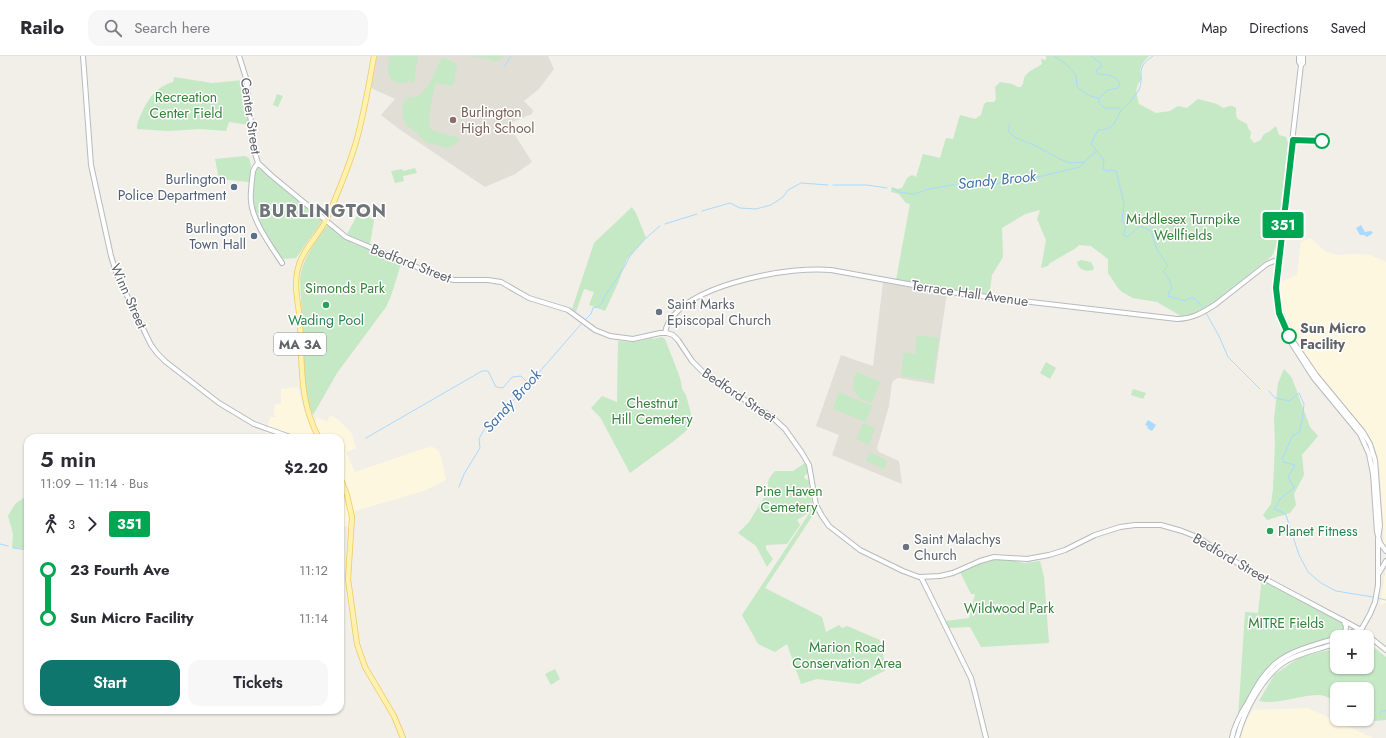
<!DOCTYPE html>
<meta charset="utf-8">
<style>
body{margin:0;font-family:Jost,sans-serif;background:#f7f7f7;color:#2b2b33;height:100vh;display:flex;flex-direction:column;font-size:15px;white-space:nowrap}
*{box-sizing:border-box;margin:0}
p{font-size:13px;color:#7c7c81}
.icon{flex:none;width:22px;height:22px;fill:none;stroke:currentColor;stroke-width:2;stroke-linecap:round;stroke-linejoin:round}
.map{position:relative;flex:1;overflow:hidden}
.drawer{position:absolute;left:24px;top:378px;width:320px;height:280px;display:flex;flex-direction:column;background:#fff;border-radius:12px;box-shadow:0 1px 3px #0004}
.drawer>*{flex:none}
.badge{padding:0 8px;border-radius:3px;font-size:14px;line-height:26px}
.controls{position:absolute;left:1330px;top:574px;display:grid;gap:8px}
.controls a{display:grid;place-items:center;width:44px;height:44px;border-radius:8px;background:#fff;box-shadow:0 1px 3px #0004;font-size:20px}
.map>.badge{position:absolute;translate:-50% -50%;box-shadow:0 0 0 2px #fff}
.legs{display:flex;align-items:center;gap:6px;height:44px;padding:0 16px;font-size:13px}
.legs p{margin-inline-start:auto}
.head{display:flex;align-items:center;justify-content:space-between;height:68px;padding:0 16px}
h1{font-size:22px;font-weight:600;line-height:30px}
.action{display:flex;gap:8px;margin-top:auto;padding:8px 16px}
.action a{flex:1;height:46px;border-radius:12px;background:#0f766e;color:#fff;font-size:16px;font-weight:600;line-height:46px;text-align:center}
.action a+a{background:#f7f7f7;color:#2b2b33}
ul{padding:0 16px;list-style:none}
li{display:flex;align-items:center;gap:14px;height:48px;font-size:15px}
li i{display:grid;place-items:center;width:6px;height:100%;margin:0 5px;background:currentColor}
li i::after{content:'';width:10px;height:10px;margin:-5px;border:3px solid;border-radius:50%;background:#fff}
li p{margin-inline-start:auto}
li:first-child i{background:linear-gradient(#0000 50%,currentColor 0)}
li:last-child i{background:linear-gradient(currentColor 50%,#0000 0)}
header{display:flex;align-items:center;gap:24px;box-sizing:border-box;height:56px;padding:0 20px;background:#fff;border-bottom:1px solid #e1e1e2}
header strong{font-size:19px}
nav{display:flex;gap:22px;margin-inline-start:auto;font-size:14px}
.search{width:280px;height:36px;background:#f7f7f7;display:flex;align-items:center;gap:10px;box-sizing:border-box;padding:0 14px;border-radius:12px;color:#7c7c81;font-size:15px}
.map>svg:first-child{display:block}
.commercial{fill:#fef7e0}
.education{fill:#e1ded6}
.green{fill:#c5e8c5}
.water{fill:#aadaff}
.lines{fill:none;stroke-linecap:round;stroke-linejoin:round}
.stream{stroke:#aadaff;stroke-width:1}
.secondary-casing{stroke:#b6babf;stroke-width:6}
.primary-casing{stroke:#f2c960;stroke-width:6}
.secondary{stroke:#fff;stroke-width:4}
.primary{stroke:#fff2af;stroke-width:4.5}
.line-1-casing{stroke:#fff;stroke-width:9}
.line-1{stroke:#00a651;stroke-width:6}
.education-dot{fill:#8d6e63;stroke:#fff;stroke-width:1.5}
.stop-1-dot{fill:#fff;stroke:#00a651;stroke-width:2}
.service-dot{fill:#5c6f8a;stroke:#fff;stroke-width:1.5}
.leisure-dot{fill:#2e9e5b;stroke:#fff;stroke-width:1.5}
.worship-dot{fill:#6b7280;stroke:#fff;stroke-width:1.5}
.labels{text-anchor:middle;stroke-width:3;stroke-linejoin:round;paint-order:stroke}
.shield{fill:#fff;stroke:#8f9295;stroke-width:1}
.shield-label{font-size:13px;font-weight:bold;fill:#5f6368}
.park-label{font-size:14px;fill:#348238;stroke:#fff}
.education-label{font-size:14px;fill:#785e54;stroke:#fff;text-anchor:start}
.street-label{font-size:14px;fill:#5f6368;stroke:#fff}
.service-label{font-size:14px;fill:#4e5e75;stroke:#fff;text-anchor:end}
.worship-label{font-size:14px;fill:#5b616d;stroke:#fff;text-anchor:start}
.leisure-label{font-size:14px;fill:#27864d;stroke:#fff}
.stop-label{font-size:14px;font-weight:bold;fill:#5f6368;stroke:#fff;text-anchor:start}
.water-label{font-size:15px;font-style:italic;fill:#4174aa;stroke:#fff}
.district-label{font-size:18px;font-weight:bold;letter-spacing:1px;fill:#70757a;stroke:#fff}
</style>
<header>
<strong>Railo</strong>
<div class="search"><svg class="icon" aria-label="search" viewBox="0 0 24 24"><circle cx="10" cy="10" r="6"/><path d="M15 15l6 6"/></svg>Search here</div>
<nav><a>Map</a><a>Directions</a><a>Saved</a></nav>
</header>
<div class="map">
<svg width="1386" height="682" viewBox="0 0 1386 682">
<rect width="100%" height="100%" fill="#f1efe8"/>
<!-- commercial -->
<path class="commercial" d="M1310,182l15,13 8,3 8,1 7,-1h10l12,1 16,7v286l-2,-4 -4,-73 -3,-17 -6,-15 -13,-17 -31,-37 -17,-23 -14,-23 -15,-36 -1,-21 17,-7 4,-33z
M298,331l6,24 8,17 5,-11 10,5 3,-7 9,5 13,14 4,14 -10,4 9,20 76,-26 5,3 4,4 6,27 -22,11 -69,20v14l-6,2 -9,-2v-87h-73l-1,-6 4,-15h7l-3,-2v-10l7,-2v-14z
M1386,510v37l-6,2 6,-38z
M1308,652l65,30h-133l6,-16 7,-12z"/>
<!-- education -->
<path class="education" d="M377,0h171l6,13 -15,20 -15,12 9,9 -1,4 -24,10 24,38 -17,12 -30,13 -86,-58 -18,-14 14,-16 -24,-11z
M883,226l64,12 -5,32 -8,58 -36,-6 -4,2 -2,3 -3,23 -12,42 2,4 20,9 3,23 -70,-29 7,-20 -23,-9 25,-71 32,11z"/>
<!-- green -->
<path class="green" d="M390,0h28l-4,27h-3v-3c-9,6 -21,4 -23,-8 -1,-5 1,-11 2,-16z
M466,0h38l-3,3 -8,3 -1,-2 -8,-2z
M1046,0h103c-6,5 -12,15 -7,22 -8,10 -6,15 -3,26l17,9 14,-2 8,-5 9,2 11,-9 19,5 6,4c5,-1 8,-4 13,0 0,15 1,9 11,16l1,4 3,4 -1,6 4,5 7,-3c3,-9 5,-5 10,-10 2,-1 3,-3 5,-4l3,9 7,2 2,6 -12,103 -4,10 -59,47 -11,7 -18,6h-3l-24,-14 -24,-4 -11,-6 -4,-4 -10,-15v-14l-17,-13 -12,-1 -3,3 -26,15 -2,3 -7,2 5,-28 -9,-21 3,-9 -15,4 -23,14 1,29 -11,18 -3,21 -93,-16 14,-76 -4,-1 -7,-9 -8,-2 1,-5 5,2 5,-1 5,-10 5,-3 4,2 7,-23 17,4 6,-20 7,1 7,-24 15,4 6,-4 3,-11 3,-2h7l2,-3 -1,-12 5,-5 12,2 6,3h3c3,-4 2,-5 3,-9 3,-7 13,-10 18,-14l-1,-5 5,1z
M442,1l15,7 -3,20 -3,2 -15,-3c-3,10 -10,40 -5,47l28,8 -2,5 -8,5 -22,-5 -10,-10 -11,-8 -2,-4 -2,-15 3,-6 5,-3 8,-1 5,-4 7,-9z
M174,21l38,6 32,-3 5,45 -20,-3 -3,9 -26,-2 -32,2 -31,-2c0,-8 3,-12 6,-19 7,-14 14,-23 30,-28z
M277,38l6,2 -5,11 -5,-2z
M245,100l4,2 2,8 -2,16 -30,-3 -4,-20z
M258,111l64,53 -4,7 -22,31 -14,1c-9,-14 -26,-39 -28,-55 -2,-11 0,-24 1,-34z
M415,112l2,5 -14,3 1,5 -9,2 -4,-12 11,-2 1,2z
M632,151l4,6 10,25 -19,21 -9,24 -13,28 -16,-6 5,-13 -10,-3 -8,23 -4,-3 22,-66z
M359,156l15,8 -4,24 -23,-10z
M328,170c9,3 17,14 26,18 11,5 40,12 47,20l-10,32 -5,11 -49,66 -24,42 -4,-9 -4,-24 -5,-103c2,-20 14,-35 26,-52z
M1081,204l10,2 3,6 -1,2c-8,2 -14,0 -16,-8z
M917,279l22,3 -6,43 -32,-5 3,-24 11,2z
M662,281l3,2 14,36 2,7 1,7 4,6 5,19v8l-4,8 -13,11 -44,32 -30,-56 -9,-9 11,-12 15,6 1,-61 17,1 17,-4 1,1z
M1046,306l10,6 -6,11 -10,-6z
M1284,313l8,9 18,49 8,9 -16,19 2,20 -10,19 2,11 -6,8 -23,7 -4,-5 8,-11 2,-15 2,-47 -1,-23 4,-36z
M857,316l23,10 -8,21 -13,-5 -6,-10 1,-10z
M1133,333l13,4 -3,6 -12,-4z
M839,336l33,14 -6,16 -33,-13z
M863,367l12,5 -6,17 -13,-6z
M870,396l17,9 -3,8 -18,-8z
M805,407l3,10 -4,3 1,3 4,1 3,24 3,8 -50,76 57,29 4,15 13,-7 3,3 5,-2 33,14 6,30 -27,14 -42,-5 -16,5 -14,-40 -12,8 -17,-8 -16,-29 68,-103 -13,8 3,5 -13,19 -21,1v4l7,10 -6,8 -11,-21 -18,-13 11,-11 17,-28 3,-4c-3,-8 0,-12 6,-19h18z
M25,441l3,2v50l-16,-1 1,-14 -5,-18 7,-12z
M999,503l13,1 12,3 16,-2 4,16 5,66 -68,4 -11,-20 -22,1 -3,-7 24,-3 6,-24h-4l-11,-22 27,-11z
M1262,521l81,42 3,11 -4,7h-5c-25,9 -53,16 -71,36 -10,13 -19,31 -28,45l7,-106 13,1z
M1367,586l19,15v63l-11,1 -8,-2v-30h-30v13c-5,-3 -12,-7 -18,-7 -20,0 -40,10 -60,6l15,-26 26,-18 37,-9v19h30z
M555,613l5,10 -9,6 -6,-11z"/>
<!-- water -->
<path class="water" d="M1361,169l4,7 6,-1 2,2 -6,4 -3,-2h-4l-4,-7z
M1148,364l8,5 -4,6 -5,-3 1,-2 -3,-1z"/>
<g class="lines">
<!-- stream -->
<path class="stream" d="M1054,0l12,8 10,11 1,12c7,6 13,10 22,11
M1091,0l10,7v4l-5,3 2,4c10,1 18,0 22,11l-2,3 -10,2 -9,8v5l5,5h15l2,2c-6,13 -8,20 -23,20l-7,14 13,16 -1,9 4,2 5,-1 4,1 8,32 -2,18 4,5 -3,9 4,2 13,-11 11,5 6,19 11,16 -5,5 6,8 3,10 -3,3 -1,4 17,5 5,-3h4l8,8
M504,11l7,-11
M1122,54c6,-6 13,-13 17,-20 6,-15 -5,-22 14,-34
M1010,68l-2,7 3,3 5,4 18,7 28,15 8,3 14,-1
M833,129h34l20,3
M892,132l7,4 15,2 15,-5 24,-4h35l37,-5 55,-13 10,-11 7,-5
M702,155l28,-8 10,5 16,1 15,-4 12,-8 5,-7 13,-7 27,2
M665,168l32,-10
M1206,257l13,23 9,21 32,32
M586,263l5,-5 2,-6 5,-1 3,-3 4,-8 20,-30 5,-10 15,-17 15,-13
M1269,335l6,7 14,3 10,-8 5,11 -2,17 -3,12 -6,2 -10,22v5l12,3 -7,12 6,11 -13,10 -7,11 8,3 4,3 13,40 9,17 13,11 15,8 37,6
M366,382l116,-67h6l8,16 7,1 9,-11 9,-1 8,8
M459,431l5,-13 16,-26 -1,-9c8,-20 34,-33 46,-53l4,-2 2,-6 4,-1 47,-54
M0,488l8,2
M13,492l15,2
M1377,542l9,2
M1380,658l2,-4 4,1"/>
<defs>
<path id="secondary" d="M83,0l8,109 20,91 6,19 34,70 6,8 9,9 53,41 35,21 39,14
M239,0l7,22 8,72 4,13 -3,4 -2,4c-1,10 -3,21 -2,31 2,20 20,44 31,61
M1299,0v6l2,3
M1303,0v7l-2,2 -23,197 -2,25v13l4,17 12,27 21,33 47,57 9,20 4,20 4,58 3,11 6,8
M258,107l14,13 74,61 92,39 16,4h34l13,2 28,16 39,12 27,20 15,6 23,3 27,-6h7l6,2 5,5 14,21 11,11 13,10 55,34 14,13 17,24 7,12 7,40 6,11 7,10 31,24 43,21 16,6 21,-1 13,-3 27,-12 14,-4 33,2 22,-4 16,-5 30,-15 25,-8 15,-2h26l21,6 15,6 53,34 111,59 25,20
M665,277c1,-8 5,-13 10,-19 27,-31 115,-48 156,-44l132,24 214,25c15,0 27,-7 39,-15l51,-40 7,-3 4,1
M1292,284l24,35 47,57 7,12 5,16 5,66 -2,13v46l-3,17 -5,12 -9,16 -10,7
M1379,517l7,-12
M921,521l50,101 4,15 11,45
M1343,564l3,6 -1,10
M1342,581l10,-5 7,-1
M1232,682c2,-13 9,-25 16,-36 8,-15 17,-32 32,-42 16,-11 38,-16 57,-22
M1237,682c7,-27 26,-64 51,-78 15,-8 33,-11 49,-17"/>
<path id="primary" d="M319,382c-20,-36 -17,-76 -19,-116 -1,-17 -7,-36 -2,-54 5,-20 22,-33 30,-52 10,-24 21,-49 28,-74 8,-28 13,-57 18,-86
M340,421l7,18 5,22 -4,62 9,65 8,23 29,49 9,22"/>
</defs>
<!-- secondary casing -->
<use href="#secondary" class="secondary-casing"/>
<!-- primary casing -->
<use href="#primary" class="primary-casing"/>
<!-- secondary -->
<use href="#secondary" class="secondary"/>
<!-- primary -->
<use href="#primary" class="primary"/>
</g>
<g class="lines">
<defs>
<path id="line-1" d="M1289,280l-10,-23 -3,-25 17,-148 29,1"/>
</defs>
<!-- line-1 casing -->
<use href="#line-1" class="line-1-casing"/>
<!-- line-1 -->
<use href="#line-1" class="line-1"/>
</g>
<!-- markers -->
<circle class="education-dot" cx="453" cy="64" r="4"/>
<g class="stop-1-dot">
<circle cx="1322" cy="85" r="7"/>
<circle cx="1289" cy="280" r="7"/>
</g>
<g class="service-dot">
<circle cx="234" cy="131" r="4"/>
<circle cx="254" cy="180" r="4"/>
</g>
<g class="leisure-dot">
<circle cx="326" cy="249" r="4"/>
<circle cx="1270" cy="475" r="4"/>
</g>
<g class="worship-dot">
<circle cx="659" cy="256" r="4"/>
<circle cx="906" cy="491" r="4"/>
</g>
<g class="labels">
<!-- shield labels -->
<rect class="shield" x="274" y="277" width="52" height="22" rx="3"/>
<g class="shield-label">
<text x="300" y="293">MA 3A</text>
</g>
<!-- park labels -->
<g class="park-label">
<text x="186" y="46">Recreation<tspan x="186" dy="16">Center Field</tspan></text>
<text x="1183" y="168">Middlesex Turnpike<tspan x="1183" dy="16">Wellfields</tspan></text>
<text x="345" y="237">Simonds Park</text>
<text x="652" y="352">Chestnut<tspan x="652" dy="16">Hill Cemetery</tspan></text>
<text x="789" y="440">Pine Haven<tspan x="789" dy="16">Cemetery</tspan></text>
<text x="1009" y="557">Wildwood Park</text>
<text x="1286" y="572">MITRE Fields</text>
<text x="847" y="596">Marion Road<tspan x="847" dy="16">Conservation Area</tspan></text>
</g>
<!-- education labels -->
<g class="education-label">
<text x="461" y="61">Burlington<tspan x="461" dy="16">High School</tspan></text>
</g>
<!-- street labels -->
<g class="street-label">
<text transform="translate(251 60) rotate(82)" y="5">Center Street</text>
<text transform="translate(411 207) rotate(21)" y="5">Bedford Street</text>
<text transform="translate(970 237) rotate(8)" y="5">Terrace Hall Avenue</text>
<text transform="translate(129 240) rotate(66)" y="5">Winn Street</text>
<text transform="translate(739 339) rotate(34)" y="5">Bedford Street</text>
<text transform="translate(1231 502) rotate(30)" y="5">Bedford Street</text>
</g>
<!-- service labels -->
<g class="service-label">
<text x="226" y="128">Burlington<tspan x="226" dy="16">Police Department</tspan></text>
<text x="246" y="177">Burlington<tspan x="246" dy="16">Town Hall</tspan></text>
</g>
<!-- worship labels -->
<g class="worship-label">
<text x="667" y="253">Saint Marks<tspan x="667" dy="16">Episcopal Church</tspan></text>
<text x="914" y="488">Saint Malachys<tspan x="914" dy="16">Church</tspan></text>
</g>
<!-- leisure labels -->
<g class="leisure-label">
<text x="326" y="269">Wading Pool</text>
<text x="1278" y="480" text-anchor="start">Planet Fitness</text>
</g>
<!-- stop labels -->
<g class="stop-label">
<text x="1300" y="277">Sun Micro<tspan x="1300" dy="16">Facility</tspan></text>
</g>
<!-- water labels -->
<g class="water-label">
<text transform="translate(997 124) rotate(-6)" y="5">Sandy Brook</text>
<text transform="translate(512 345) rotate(-48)" y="5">Sandy Brook</text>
</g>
<!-- district labels -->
<g class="district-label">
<text x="323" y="161">BURLINGTON</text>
</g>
</g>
</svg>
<div class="controls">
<a>+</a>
<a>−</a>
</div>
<b class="badge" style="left:1283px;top:169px;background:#00a651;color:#fff">351</b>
<section class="drawer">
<div class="head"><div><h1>5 min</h1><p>11:09 – 11:14 · Bus</p></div><b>$2.20</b></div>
<div class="legs"><svg class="icon" aria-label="walk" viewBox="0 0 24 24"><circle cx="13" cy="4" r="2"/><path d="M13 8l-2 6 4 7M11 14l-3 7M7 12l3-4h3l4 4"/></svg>3<svg class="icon" aria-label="forward" viewBox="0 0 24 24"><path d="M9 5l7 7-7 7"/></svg><b class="badge" style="background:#00a651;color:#fff">351</b></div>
<ul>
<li><i style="color:#00a651"></i><b>23 Fourth Ave</b><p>11:12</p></li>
<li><i style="color:#00a651"></i><b>Sun Micro Facility</b><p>11:14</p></li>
</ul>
<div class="action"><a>Start</a><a>Tickets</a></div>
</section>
</div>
